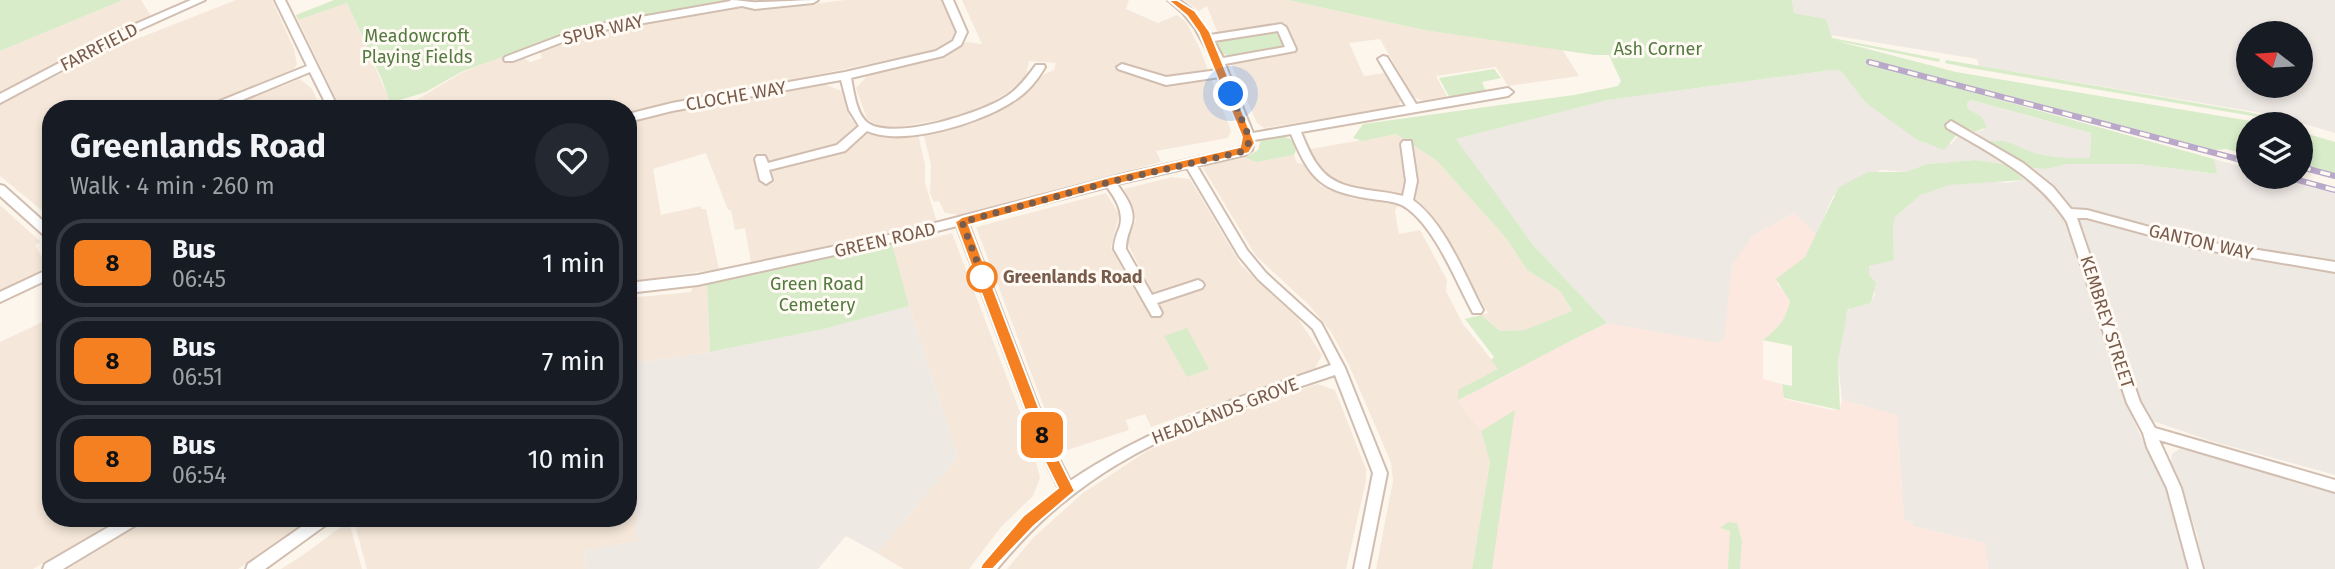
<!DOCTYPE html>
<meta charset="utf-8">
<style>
body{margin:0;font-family:"Fira Sans",sans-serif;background:#242831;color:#f1f3f6;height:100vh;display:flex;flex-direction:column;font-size:26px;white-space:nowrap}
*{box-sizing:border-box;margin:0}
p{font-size:23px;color:#9ea1a6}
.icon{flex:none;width:38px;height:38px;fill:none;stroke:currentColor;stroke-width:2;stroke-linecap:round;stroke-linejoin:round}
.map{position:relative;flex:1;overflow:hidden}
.drawer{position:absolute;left:42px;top:100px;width:595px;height:427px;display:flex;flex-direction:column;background:#171b24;border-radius:28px;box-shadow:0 4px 10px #0003}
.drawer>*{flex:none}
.badge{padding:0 14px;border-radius:10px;font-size:24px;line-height:46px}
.needle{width:46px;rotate:287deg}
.tools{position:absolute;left:2236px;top:21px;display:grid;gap:14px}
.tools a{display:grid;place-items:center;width:77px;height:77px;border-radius:50%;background:#171b24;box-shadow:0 4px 10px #0003;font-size:35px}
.you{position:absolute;width:35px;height:35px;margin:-18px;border:5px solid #fff;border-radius:50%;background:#1a73e8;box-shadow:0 0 0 10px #1a73e833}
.map>.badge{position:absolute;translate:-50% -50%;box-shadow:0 0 0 4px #fff}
.round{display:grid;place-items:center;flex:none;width:74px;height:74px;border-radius:37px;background:#242831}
.head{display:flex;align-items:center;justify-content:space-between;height:119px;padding:0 28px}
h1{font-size:33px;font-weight:700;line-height:52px}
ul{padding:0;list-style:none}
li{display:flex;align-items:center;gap:21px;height:88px;margin:0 14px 10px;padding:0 14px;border:4px solid #363941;border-radius:28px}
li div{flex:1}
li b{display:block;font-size:26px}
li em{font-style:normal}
li .badge{min-width:77px;font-weight:700;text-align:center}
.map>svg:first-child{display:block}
.residential{fill:#f5e8da}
.commercial{fill:#fde8e0}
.industrial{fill:#efe9e4;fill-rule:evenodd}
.green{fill:#d8ecc9}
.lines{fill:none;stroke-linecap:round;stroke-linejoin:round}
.minor-casing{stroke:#d1beb0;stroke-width:4}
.minor{fill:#fff;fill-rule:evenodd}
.rail-casing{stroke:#b9a8c9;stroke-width:6}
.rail{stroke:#fffaf3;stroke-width:3.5;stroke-dasharray:10;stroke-linecap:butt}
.line{fill:#f48021;stroke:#fff;stroke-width:2}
.walk{stroke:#7a5c4d;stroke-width:7;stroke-dasharray:0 12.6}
.stop-dot{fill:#fff;stroke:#f48021;stroke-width:3.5}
.labels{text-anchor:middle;stroke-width:6;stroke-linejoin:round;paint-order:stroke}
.street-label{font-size:18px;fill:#7a5c4d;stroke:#fffaf3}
.park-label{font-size:18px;fill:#537a41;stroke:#fffaf3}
.stop-label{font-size:18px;font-weight:bold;fill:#7a5c4d;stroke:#fffaf3;text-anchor:start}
</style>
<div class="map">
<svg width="2335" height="569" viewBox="0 0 2335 569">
<rect width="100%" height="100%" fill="#fdf6ec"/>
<!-- residential -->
<path class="residential" d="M123,0h18l10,16 -151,76v-41z
M236,0h36l22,49 3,15 -3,5 -93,39h-150v110l-51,-42v-72l106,-53z
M845,0h98l12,26v10l-5,8 -22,8 -300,61v-5h-232l17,-6 48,-29 44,-18 5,6 12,-4 8,5 12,-4 -2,-6 5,-5 37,-13 161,-26 20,2z
M962,0h167l-3,9 32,14 19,-8 9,7 14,27 31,82 -3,7 -72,13 5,11 -202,53 -14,-2 -6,-12 -5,1 -4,-8 1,-30 -8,-32 46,-10 34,-14 15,-9 25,-24 11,-5 2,-7 -27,-2 -3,15 -18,16 -18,11 -40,15 -51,9 -20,-1 -12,-7 -11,-31 13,-14 79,-19 18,-13 16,2z
M1184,0h104l136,30 138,19 17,27 -71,10 -12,-19 -60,9 12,22 -24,3 -11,-4 -33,-58 -31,4 15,33 21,-3 3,2 13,25 -3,7 -134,21 -7,-5 -26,-59 67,-13 -14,-28 -66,11 -11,-28 -8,5z
M347,3l42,96 -23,9h-12l-5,-7h-12l-39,-81z
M300,79l12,10 9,19h-96z
M824,84l18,7 8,27 13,14 24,6 31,-4 7,31v18l12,39 -186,41 -6,-35 -10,2 -4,-20h-3l-22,-57 -53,16 8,46 40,-9v3h5l13,60 -91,13v-159l69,-16z
M1396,134l40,26 70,78 21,32 33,21 12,21 -47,18 -25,1 -19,-16 7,-2 -51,-89 -12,-16 -17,-13 -52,-8 -25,-8 -10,-10 -10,-20z
M1294,155l3,8 6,1 18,22 31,12 45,7 -2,7 4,22 21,-4 27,50 -1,11 17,33 36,45 -41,31 23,31 9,30 -18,108h-96l17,-88 -2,-18 -13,-31 -30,-69 -17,-31 -22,-27 -53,-49 -53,-88 5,-4 37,-6 12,4z
M1172,177l18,2 51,86 56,52 25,38 -7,13 -164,59 -6,-13 -19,6 3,10 -68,22 -85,-225 130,-34 13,21 -8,34 25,45 14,-6 -24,-46 10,-21 -12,-31z
M0,205l41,37 -6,3 11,19 -6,8 -40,19z
M952,233l79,208 9,37 -7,18 -32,31 -32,42h-65l-27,-16 81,-96 -56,-173 -9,-36z
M707,283l3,69 -82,12v-66l63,-6 2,-7z
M51,318v200h68l-86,51h-33v-227z
M1317,384l18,6 31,79v12l-20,88h-339l27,-32 49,-44 64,-42 54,-26z
M633,503l3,5v33l-52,10 2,18h-219l-14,-51h275v-14z
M151,518h162l-75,51h-170z
M349,521l13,48h-81l22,-14z"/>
<!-- commercial -->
<path class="commercial" d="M1794,213l18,15 4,8 -11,22 -13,9 -15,17 11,10 2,7 -3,14 -7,12 -17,13v39l19,5 2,15 48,11 8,-1 2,-9 55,15 7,105 8,2 1,4 72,17 3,26h-516l18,-108 -9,-30 -23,-31 57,-29 43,-25 49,-23 23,3 98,-29 4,-31 9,-17 11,-13z"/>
<!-- industrial -->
<path class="industrial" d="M1792,0h543v133l-61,-18 -295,-49 -2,-7 -146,-24 -6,-16 -31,-6zM2249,33h52v53h-52z
M1831,70l10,1 24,31 86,42 8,-9 50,30 -34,-5 -48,4 -21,8 -25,-2 -48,26 -17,40 -5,-8 -17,-15 -42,23 -20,30 -8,73 -5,4 -112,-20 -73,-77 -79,-107 153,-39z
M1970,100l121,33 -1,21 9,10h38l79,10 -2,-15 35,10v8h28l58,16v282l-124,-34 -58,-20 -21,-4 41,89 14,63h-199l-3,-26 -72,-17 -1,-4 -8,-2 -7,-105 -55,-15 -4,-39 4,-27 7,-26 22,-5 4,-9 -6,-19v-9l25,-7 -1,-34 3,-9 25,-21 29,-10 41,-4 15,2 35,-6 -66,-45 9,-2 -3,-14 -13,-7 -1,-6z
M909,306l49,151 -81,96 -31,-17 -28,33h-232l-2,-18 52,-10v-33l-3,-5 -5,1v-140l82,-12 114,-23z
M2179,449l12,1 144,43v76h-131l-8,-38 -25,-69 1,-8z"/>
<!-- green -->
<path class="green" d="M0,0h123l-123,51z
M334,0h393l1,1 -1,2 -152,27 -114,42 -35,20 -36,11 -8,-23 -35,-77 -49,17 -2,-5z
M1288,0h504l2,13 32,6 6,19 108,21 -1,3 -106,-22 123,32 313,52h-20v31l-23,-6 -11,1 -283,-74v5l282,78 3,15 -80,-10h-70l-21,5 -18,-2 -39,-25c18,-5 33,8 49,12 18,4 34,5 52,4l1,-25 -120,-33 -4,3 1,6 13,7 6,11 -12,5 -12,-5 -19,23 -28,-11 -51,-37 -24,-31 -10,-1 -223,30 -152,39 78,107 73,77c-51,24 -99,52 -149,77v-10l40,-21 -7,-9 3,-3 -29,-38 16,-4 19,16 25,-1 47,-19 -12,-20 -33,-21 -21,-32 -70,-78 -40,-26 -34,7 -9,-3 10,-14 211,-29 44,-9 3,-5 -12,-26h-15l-170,-25z
M1277,30l8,15 -6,4 -40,4 -2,3 -15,-2 -5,-11 6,-5 9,1z
M1946,60l302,52 52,12 -330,-56 -25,-5z
M1494,69l7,9 -19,4 4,9 -36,7 -11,-20z
M2301,132l34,10v36l-34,-9z
M1283,137c8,0 11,5 13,13l-2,5 -37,7 -12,-4 13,-8 3,-10z
M1975,160l34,5 15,15 -74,5 -29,10 -25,21 -3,9 1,35 -25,6v9l7,8 -5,20 -23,6 -10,52 2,49 -56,-12 -2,-14 10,2v-40l-29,-6c15,-12 23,-20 27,-39l-14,-22 29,-22 34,-70 29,-15h38l21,-8z
M892,244l17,62 -85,23 -114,23 -3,-69z
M1187,328l22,41 -22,8 -23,-41z
M1515,410l-23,159h-20l18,-107 -9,-31z
M1728,522l9,1 5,18 -2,28h-12l2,-38 -10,-3z"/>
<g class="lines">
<defs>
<path id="minor" d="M191,0h14l-73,33 -132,70v-9l124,-65z
M275,0h10l53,108h-10l-18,-36 -87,36h-14l1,-3 97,-39z
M730,0c10,0 20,3 29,2 20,0 39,-2 59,-2l-5,3 -58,6 -13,-3 -156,27 -73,28h-8l-1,-2 1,-2 79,-30 147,-26z
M943,0h10l14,32 -6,13 -18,11 -92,22c3,14 5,36 17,45 26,18 114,-10 139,-27 12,-8 21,-20 29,-31h8l1,2c-8,14 -19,27 -33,35 -32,21 -109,45 -145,29l-22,20 -76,19 3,10 -6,4 -6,-4 -5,-21 2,-3h8l3,7 69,-18 22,-19 -10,-16 -8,-30 -169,31 -44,11v-8l44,-11 173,-31 91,-21 17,-10 4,-9z
M1168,0h11l12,9 19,26 71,-11 5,3 10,22 -1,2 -70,13 28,69 153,-27 -28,-47 5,-3 4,1 29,47 92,-16 5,4 -5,4 -207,36c5,12 10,25 18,35 19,26 56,21 84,29l3,-15 -5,-37 2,-3h8l6,40 -4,19c32,23 52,76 70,110l-2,3h-8c-17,-31 -36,-82 -65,-104 -10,-8 -23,-8 -36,-10 -51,-8 -61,-18 -81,-65l-37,6 -2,10 -7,5 -48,11 50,84 19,23 55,50 24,45 42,105 -19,96h-14l19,-96 -38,-98c-93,31 -193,62 -270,126 -26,20 -47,43 -68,68h-16l37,-45 41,-35 -16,-33 -86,-230 -68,17 -191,42 -70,8v-10l70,-8 191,-40 239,-62 110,-24 5,-4v-8l-23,-60 -54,8 -48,-16 -1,-2 5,-3 44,13 52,-7 -23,-42 -12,-15zM1278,31l7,16 -62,11 -9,-17zM1187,168l52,88 19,23 55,50 18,36c-91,31 -181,62 -261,116l-13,-26 -89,-232 139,-36c8,11 17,24 13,39 -3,8 -6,14 -6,23l38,67h8l2,-3 -5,-10 45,-15 2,-3 -2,-3 -4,-2 -46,15 -26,-46c0,-9 2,-14 5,-23 6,-15 -5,-29 -14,-42z
M1951,121l72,42 30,24 18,22 16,1 114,31 134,21v10l-134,-23 -114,-31h-10l63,184 15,26 180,52v12l-176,-52 22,48 22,81h-14l-22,-81 -20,-41 -4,-14 -16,-30 -60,-181c-29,-45 -75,-68 -120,-94l-1,-3z
M0,185l4,1 47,42v11l-4,-1 -47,-42z
M51,268v10l-51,24v-10z
M124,518h19l-2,4 -78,47h-20l2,-5z
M314,518h18l-2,4 -65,47h-19l2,-5z"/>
</defs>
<!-- minor casing -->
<use href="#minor" class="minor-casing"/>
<!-- minor -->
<use href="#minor" class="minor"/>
<defs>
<path id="rail" d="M1869,62l380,100
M2301,167l34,9
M2287,177l48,13"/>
</defs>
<!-- rail casing -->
<use href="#rail" class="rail-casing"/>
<!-- rail -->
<use href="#rail" class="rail"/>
</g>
<!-- line -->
<path class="line" d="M1168,0h9l18,11 15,21 45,111 -6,10 -4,1 -135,32 -141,39 88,230 18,36 -41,35 -41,43h-13l2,-5 41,-48 35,-28 -16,-32 -87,-234 7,-5 148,-40 130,-30 2,-10 -43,-104 -12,-17z"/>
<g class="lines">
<!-- walk -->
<path class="walk" d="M982,277l2,3 -22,-58 148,-40 131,-30 7,-5 1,-10 -18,-43"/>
</g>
<!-- markers -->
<circle class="stop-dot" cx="982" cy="277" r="14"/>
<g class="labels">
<!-- street labels -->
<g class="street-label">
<text transform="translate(603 30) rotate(-13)" y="6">SPUR WAY</text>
<text transform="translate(99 47) rotate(-27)" y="6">FARRFIELD</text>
<text transform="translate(736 96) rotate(-10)" y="6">CLOCHE WAY</text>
<text transform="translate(885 240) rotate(-13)" y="6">GREEN ROAD</text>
<text transform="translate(2201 242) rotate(13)" y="6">GANTON WAY</text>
<text transform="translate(2107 322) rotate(72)" y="6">KEMBREY STREET</text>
<text transform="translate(1225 411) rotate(-21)" y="6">HEADLANDS GROVE</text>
</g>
<!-- park labels -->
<g class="park-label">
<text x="417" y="42">Meadowcroft<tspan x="417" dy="21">Playing Fields</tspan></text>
<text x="1658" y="55">Ash Corner</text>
<text x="817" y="290">Green Road<tspan x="817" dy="21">Cemetery</tspan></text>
</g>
<!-- stop labels -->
<g class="stop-label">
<text x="1003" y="283">Greenlands Road</text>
</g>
</g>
</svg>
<div class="tools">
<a><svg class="needle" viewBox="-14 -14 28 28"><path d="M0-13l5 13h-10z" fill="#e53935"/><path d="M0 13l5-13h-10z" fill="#9ea1a6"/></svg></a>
<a><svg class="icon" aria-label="layers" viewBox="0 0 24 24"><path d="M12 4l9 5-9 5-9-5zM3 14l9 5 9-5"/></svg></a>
</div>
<div class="you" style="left:1231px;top:94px"></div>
<b class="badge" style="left:1042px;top:435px;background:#f48021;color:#111">8</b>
<section class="drawer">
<div class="head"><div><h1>Greenlands Road</h1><p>Walk · 4 min · 260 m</p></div><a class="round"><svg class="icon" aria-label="heart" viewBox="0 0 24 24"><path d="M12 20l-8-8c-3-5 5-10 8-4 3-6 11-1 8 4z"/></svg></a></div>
<ul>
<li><span class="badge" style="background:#f48021;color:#111">8</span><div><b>Bus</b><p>06:45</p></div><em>1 min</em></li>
<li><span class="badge" style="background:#f48021;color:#111">8</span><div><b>Bus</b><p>06:51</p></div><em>7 min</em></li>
<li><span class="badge" style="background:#f48021;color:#111">8</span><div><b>Bus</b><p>06:54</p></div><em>10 min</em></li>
</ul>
</section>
</div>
